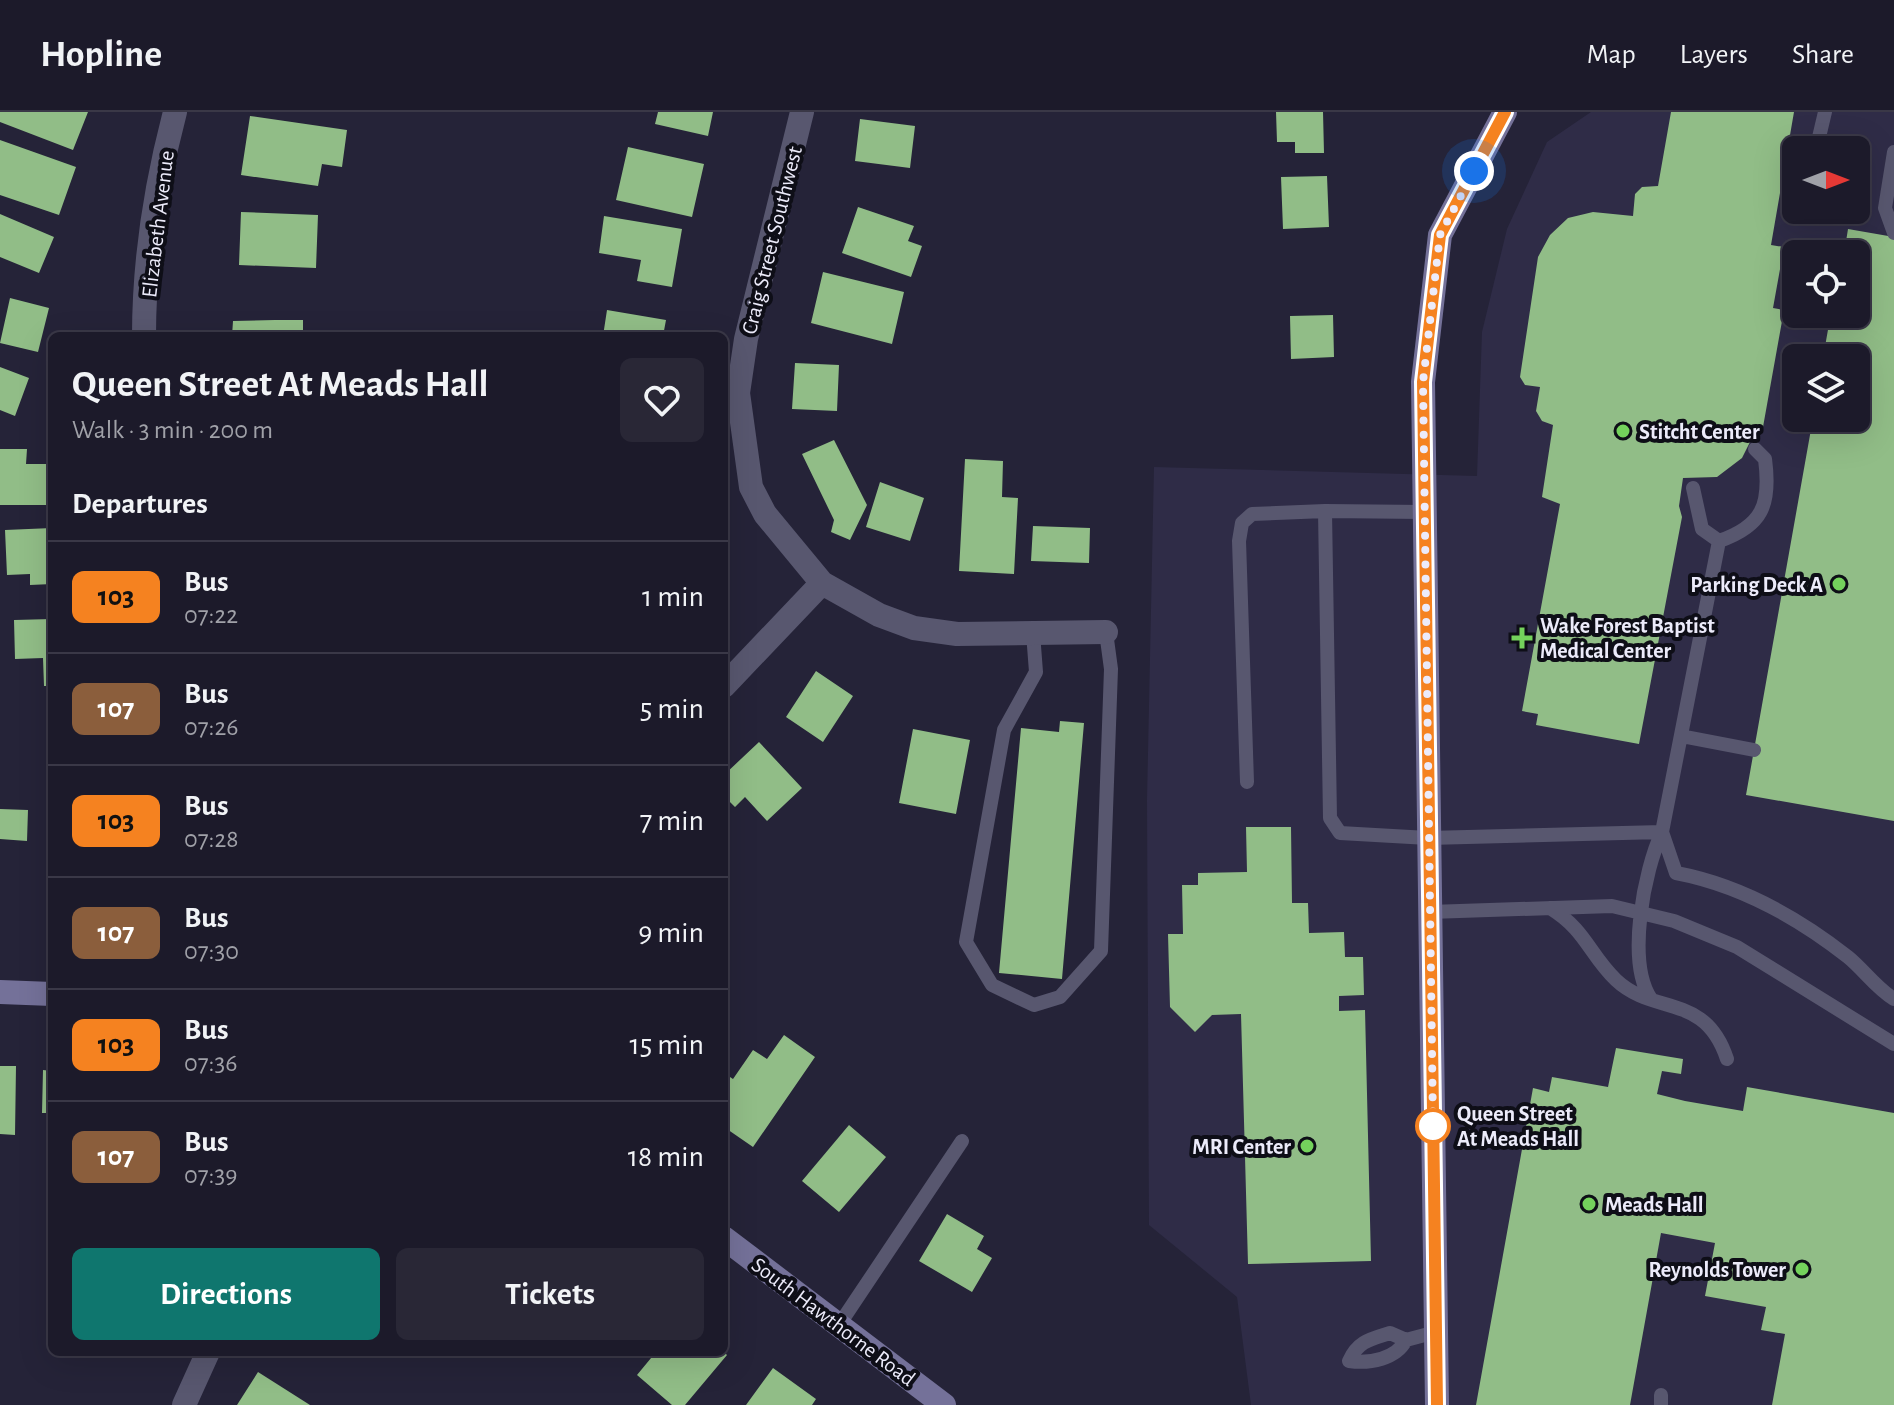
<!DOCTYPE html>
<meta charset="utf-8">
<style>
body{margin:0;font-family:"Alegreya Sans",sans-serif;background:#292736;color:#f1f3f6;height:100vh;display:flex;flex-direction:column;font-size:30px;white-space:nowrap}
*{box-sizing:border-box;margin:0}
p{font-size:26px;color:#a0a1a8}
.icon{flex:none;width:44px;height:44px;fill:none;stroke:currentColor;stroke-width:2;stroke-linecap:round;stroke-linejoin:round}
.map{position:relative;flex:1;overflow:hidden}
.side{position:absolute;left:48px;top:220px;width:680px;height:1024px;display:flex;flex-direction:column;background:#1c1a2a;border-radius:12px;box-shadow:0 8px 32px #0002,0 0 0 2px #3a3847}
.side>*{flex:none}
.badge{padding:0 16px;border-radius:12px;font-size:28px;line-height:52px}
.needle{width:52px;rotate:90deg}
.tools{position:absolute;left:1782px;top:24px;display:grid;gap:16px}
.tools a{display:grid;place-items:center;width:88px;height:88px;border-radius:12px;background:#1c1a2a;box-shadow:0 8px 32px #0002,0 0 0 2px #3a3847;font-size:40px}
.you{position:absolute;width:40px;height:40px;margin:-20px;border:6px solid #fff;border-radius:50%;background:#1a73e8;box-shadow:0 0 0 12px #1a73e833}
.map>.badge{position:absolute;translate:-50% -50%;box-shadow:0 0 0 4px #fff}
h2{padding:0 24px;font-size:30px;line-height:72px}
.round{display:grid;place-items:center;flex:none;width:84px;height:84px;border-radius:12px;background:#292736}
.summary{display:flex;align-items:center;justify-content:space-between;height:136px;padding:0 24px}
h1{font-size:38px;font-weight:700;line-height:60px}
.primary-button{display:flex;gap:16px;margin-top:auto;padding:16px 24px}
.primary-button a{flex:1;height:92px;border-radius:12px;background:#0f766e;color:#fff;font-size:32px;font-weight:700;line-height:92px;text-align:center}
.primary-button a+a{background:#292736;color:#f1f3f6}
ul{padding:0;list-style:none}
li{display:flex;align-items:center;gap:24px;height:112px;padding:0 24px;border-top:2px solid #3a3847}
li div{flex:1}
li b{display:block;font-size:30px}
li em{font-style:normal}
li .badge{min-width:88px;font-weight:700;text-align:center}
header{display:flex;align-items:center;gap:48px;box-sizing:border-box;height:112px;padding:0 40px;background:#1c1a2a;border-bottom:2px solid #3a3847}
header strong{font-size:38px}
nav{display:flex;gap:44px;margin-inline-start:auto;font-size:28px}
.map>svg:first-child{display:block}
.built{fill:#2f2c47;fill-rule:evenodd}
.building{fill:#91bd87}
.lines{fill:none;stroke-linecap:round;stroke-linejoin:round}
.lane{stroke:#58576f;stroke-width:14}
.street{stroke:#58576f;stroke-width:24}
.secondary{stroke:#747199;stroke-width:24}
.line-casing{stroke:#fff;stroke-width:18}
.line{stroke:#f58220;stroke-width:12}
.walk{stroke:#ecebfa;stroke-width:8;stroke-dasharray:0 14.4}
.poi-dot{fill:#74d25c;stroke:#0e0e17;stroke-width:3}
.stop-dot{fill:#fff;stroke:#f58220;stroke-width:4}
.labels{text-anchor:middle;stroke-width:8;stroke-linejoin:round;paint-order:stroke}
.street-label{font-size:22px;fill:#ecebfa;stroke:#0e0e17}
.poi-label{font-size:22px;font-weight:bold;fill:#ecebfa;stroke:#0e0e17;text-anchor:start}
.stop-label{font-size:22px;font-weight:bold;fill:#ecebfa;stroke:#0e0e17;text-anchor:start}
</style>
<header>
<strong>Hopline</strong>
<nav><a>Map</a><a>Layers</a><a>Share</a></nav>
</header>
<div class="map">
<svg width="1894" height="1293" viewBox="0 0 1894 1293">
<rect width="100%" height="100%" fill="#252338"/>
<!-- built -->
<path class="built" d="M1591,0h303v1293h-643l-14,-108 -88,-72 -2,-424 7,-334 323,9 5,-144 25,-103 40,-87zM1796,38h60v60h-60zM1796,142h60v60h-60zM1796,246h60v60h-60z"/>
<!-- building -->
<path class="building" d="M0,0h88l-15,38 -73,-28z
M658,0h55l-5,24 -53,-12z
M1276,0h47l1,41h-29v-11h-18z
M1671,0h123l-23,133 13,2 -11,61 11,2 -21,117 -5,-1 -16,32 -25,19 -34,1 -4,28 3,11 -43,227 -103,-19 2,-11 -16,-3 38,-207 -18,-7 11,-72 -11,-4 -6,-10 4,-24 -15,-2 -5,-8 18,-120 12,-22 18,-17 25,-6 40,4 2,-22 7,-7 16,-1z
M250,4l97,14 -5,37 -20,-3 -4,22 -77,-11z
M860,7l55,7 -5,42 -55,-7z
M0,28l76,27 -17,48 -59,-20z
M628,35l76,17 -12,53 -76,-17z
M1327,64l2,51 -46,2 -2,-52z
M858,95l56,19 -6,15 14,5 -11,31 -69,-24z
M241,100l77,3 -2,53 -77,-3z
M0,102l54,23 -15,36 -39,-16z
M604,104l78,13 -10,58 -35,-6 4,-21 -42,-7z
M1848,117l46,8v584l-148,-26 67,-377h43v-60h-33l6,-34 -24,-4 1,-6h50v-60h-12z
M823,160l81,20 -12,52 -81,-21z
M10,186l39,10 -11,44 -38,-9z
M607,198l59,10 -3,16h-60z
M1333,203l1,42 -43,2 -1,-43z
M275,208h28v16h-71l1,-15z
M795,251l44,2 -2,46 -45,-2z
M0,255l29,11 -14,38 -15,-6z
M834,328l33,65 -17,35 -19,-8 3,-12 -32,-66z
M0,337h27l-1,15h22v41h-48z
M965,347l38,2 -1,36 16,1 -4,76 -55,-3z
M880,370l44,16 -14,43 -44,-14z
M1033,414l57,2 -1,35 -58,-2z
M52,416v56l-22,1v-11l-23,1 -2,-45z
M52,507v67h-8l-1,-28 -28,1 -1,-39z
M816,559l37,25 -30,46 -37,-25z
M1060,609l24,2 -22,256 -63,-6 22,-245 38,4z
M913,617l57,11 -14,74 -57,-11z
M759,630l43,46 -35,33 -22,-24 -10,10 -11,-11v-21z
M0,697l28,1 -1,31 -27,-2z
M1246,715h45l1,76h16l1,30 35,-1 1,25h18l1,38 -25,1v15l26,-1 6,251 -123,3 -7,-250 -29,1 -17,17 -25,-25 -2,-73h15l-1,-49h16v-12l49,-1z
M784,923l31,22 -62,90 -29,-20v-54l9,6 20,-29 14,9z
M1616,936l67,11 -2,15 -19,-3 -5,23 28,7 58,10 4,-24 147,26v292h-122l13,-71 -24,-4 5,-23 -61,-11 10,-53 -54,-10 -31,172h-154l57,-317 16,4 3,-15 56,10z
M0,954h16l-1,69 -15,-1z
M43,958l9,1v42h-10z
M849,1013l37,32 -47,55 -37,-31z
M947,1102l37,22 -7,13 15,9 -20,34 -53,-31z
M656,1240h68l3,3 -42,50h-13l-35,-30z
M773,1256l43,31 -4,6h-66z
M258,1260l52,33h-73z"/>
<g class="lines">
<!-- lane -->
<path class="lane" d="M1816,38l9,-38
M1894,40l-9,56 9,25
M1802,106l1,-8
M1693,376l9,41 17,12c44,-15 52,-37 46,-82l-10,-10
M1424,400l-99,-1 5,307 10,15 88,5 234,-6 14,41c64,12 121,44 172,84 16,13 28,31 46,42
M1033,521l3,39 -32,58 -38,212 26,43 42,20 26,-8 41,-46 10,-282 -5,-37
M1681,624l73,14
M1247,670l-8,-241 3,-18 10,-9 73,-3
M1550,796c36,22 39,46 66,72 38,36 89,12 111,79
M1430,800l182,-6 62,15 63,26 157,97
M1651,887c-25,-37 -7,-128 11,-167l57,-291
M839,1213l123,-184
M1406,1228c-10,19 -36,24 -57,21 9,-20 22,-22 41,-28l16,7 30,-8
M1661,1283v10"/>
<!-- street -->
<path class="street" d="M802,0l-56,227 -8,54 13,94 14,27 57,69 57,32 35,13 43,6 149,-2
M144,224c0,-75 12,-152 31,-224
M724,574l98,-103
M184,1293l24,-53"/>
<!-- secondary -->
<path class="secondary" d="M0,880l52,2
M724,1126l220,167
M1437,1293l-14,-1023 17,-147 65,-123"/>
</g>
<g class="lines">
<defs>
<path id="line" d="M1437,1293l-14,-1023 17,-147 65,-123"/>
</defs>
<!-- line casing -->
<use href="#line" class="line-casing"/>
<!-- line -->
<use href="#line" class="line"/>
<!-- walk -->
<path class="walk" d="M1433,1014l-10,-744 17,-147 34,-64"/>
</g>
<!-- markers -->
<g class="poi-dot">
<circle cx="1623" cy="319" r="8"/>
<circle cx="1839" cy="472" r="8"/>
<path d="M1518 514h8v8h8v8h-8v8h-8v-8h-8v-8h8z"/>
<circle cx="1307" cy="1034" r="8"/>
<circle cx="1589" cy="1092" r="8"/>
<circle cx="1802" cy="1157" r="8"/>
</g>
<circle class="stop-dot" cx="1433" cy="1014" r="16"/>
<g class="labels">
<!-- street labels -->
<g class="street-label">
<text transform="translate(157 112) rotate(-83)" y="8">Elizabeth Avenue</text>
<text transform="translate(771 128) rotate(-76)" y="8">Craig Street Southwest</text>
<text transform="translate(834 1209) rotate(37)" y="8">South Hawthorne Road</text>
</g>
<!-- poi labels -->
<g class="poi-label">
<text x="1639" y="327">Stitcht Center</text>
<text x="1823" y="480" text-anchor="end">Parking Deck A</text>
<text x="1540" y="521">Wake Forest Baptist<tspan x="1540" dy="25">Medical Center</tspan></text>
<text x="1291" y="1042" text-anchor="end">MRI Center</text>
<text x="1605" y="1100">Meads Hall</text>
<text x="1786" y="1165" text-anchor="end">Reynolds Tower</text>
</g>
<!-- stop labels -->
<g class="stop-label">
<text x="1457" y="1009">Queen Street<tspan x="1457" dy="25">At Meads Hall</tspan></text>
</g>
</g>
</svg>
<div class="tools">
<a><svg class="needle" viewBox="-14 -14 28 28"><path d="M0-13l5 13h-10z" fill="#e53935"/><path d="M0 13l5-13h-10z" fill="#a0a1a8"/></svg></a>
<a><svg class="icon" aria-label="locate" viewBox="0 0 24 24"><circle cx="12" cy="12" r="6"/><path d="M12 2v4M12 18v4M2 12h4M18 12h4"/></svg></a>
<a><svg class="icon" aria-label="layers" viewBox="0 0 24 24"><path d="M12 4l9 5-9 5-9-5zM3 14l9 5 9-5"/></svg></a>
</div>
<div class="you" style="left:1474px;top:59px"></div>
<section class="side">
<div class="summary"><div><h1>Queen Street At Meads Hall</h1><p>Walk · 3 min · 200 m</p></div><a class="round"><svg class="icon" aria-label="heart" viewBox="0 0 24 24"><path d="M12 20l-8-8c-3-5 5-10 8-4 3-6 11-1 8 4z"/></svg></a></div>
<h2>Departures</h2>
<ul>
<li><span class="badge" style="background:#f58220;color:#111">103</span><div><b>Bus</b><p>07:22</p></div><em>1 min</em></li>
<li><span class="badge" style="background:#8b5e3c;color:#fff">107</span><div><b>Bus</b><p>07:26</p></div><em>5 min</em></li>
<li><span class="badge" style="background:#f58220;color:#111">103</span><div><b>Bus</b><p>07:28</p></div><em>7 min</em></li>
<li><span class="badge" style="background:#8b5e3c;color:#fff">107</span><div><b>Bus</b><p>07:30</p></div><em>9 min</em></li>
<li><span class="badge" style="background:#f58220;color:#111">103</span><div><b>Bus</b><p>07:36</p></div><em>15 min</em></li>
<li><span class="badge" style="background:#8b5e3c;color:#fff">107</span><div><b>Bus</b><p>07:39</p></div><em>18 min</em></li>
</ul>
<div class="primary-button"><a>Directions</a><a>Tickets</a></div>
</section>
</div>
